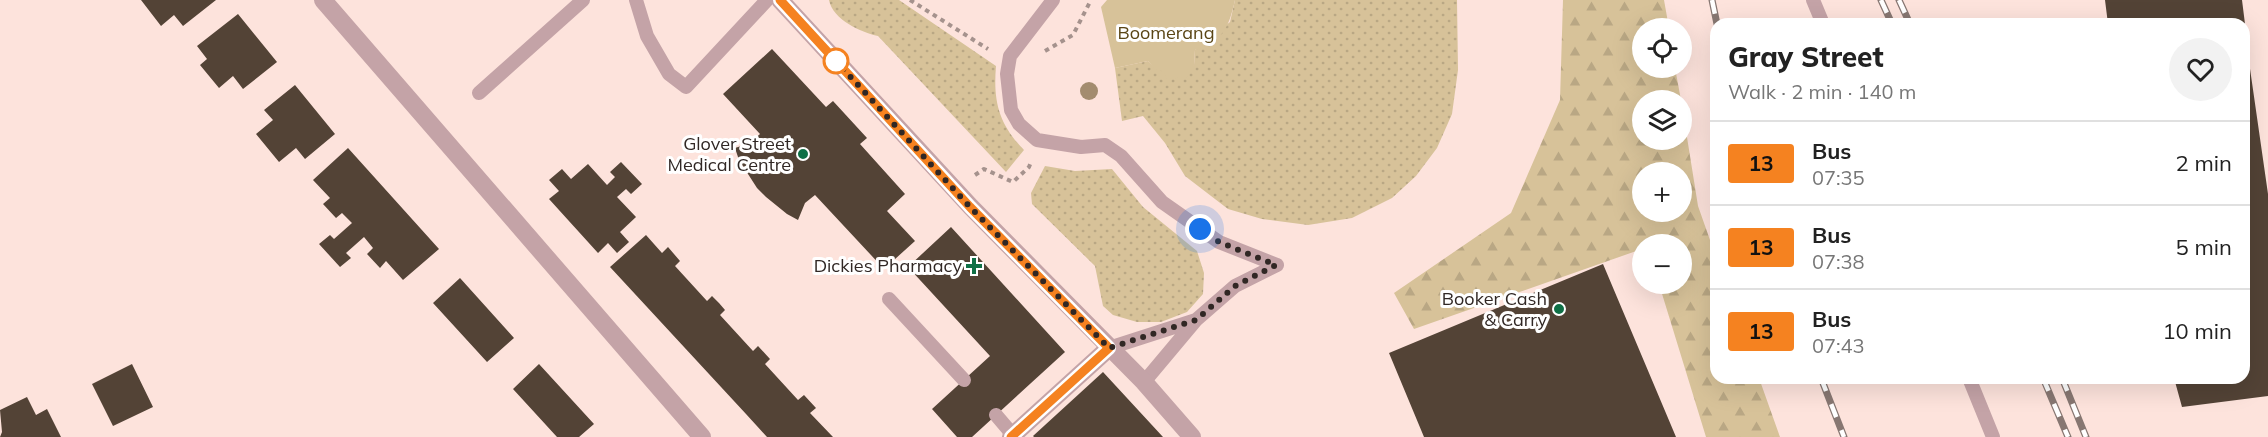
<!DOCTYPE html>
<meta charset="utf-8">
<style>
body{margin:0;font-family:Mulish,sans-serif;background:#f2f2f2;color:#222;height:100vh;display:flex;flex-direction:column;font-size:22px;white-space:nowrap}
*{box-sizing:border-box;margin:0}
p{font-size:20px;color:#767676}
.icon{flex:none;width:33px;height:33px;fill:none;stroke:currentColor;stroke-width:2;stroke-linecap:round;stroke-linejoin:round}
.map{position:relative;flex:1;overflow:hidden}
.side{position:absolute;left:1710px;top:18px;width:540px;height:366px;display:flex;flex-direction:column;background:#fff;border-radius:18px;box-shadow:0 6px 24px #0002}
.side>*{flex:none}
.badge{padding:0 12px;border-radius:4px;font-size:21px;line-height:39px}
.tools{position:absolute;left:1632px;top:18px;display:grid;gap:12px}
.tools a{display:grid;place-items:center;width:60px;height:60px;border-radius:50%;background:#fff;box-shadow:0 6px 24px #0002;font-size:30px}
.you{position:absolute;width:30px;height:30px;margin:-15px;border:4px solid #fff;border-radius:50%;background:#1a73e8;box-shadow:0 0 0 9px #1a73e833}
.map>.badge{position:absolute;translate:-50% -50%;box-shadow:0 0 0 3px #fff}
.round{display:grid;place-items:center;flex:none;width:63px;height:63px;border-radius:32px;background:#f2f2f2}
.headline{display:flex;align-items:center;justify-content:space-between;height:102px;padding:0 18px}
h1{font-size:28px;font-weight:800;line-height:45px}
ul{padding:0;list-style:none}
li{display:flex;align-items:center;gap:18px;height:84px;padding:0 18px;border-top:2px solid #e0e0e0}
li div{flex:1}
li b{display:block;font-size:22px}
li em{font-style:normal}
li .badge{min-width:66px;font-weight:700;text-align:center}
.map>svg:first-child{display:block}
.grass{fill:url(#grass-dots)}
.forest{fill:url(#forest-firs);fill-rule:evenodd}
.park{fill:#d7c299}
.building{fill:#534336}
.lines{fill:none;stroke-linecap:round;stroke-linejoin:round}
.path{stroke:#a5928d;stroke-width:4;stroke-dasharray:4.5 4.5;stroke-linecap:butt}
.service{stroke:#c4a3a7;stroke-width:14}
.minor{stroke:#c4a3a7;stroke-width:18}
.tertiary{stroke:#c4a3a7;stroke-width:18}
.rail-casing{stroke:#877772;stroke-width:7}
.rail{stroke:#fff;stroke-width:4.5;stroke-dasharray:14;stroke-linecap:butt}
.tree{fill:#a38c6f}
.line-casing{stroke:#fff;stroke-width:14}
.line{stroke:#f58220;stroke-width:9}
.walk{stroke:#302724;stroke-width:6;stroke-dasharray:0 10.8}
.stop-dot{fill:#fff;stroke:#f58220;stroke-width:3}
.poi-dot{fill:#0f7046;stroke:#fff;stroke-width:2}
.labels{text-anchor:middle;stroke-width:6;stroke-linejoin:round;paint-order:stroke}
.park-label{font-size:18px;fill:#5a4515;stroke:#fff}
.poi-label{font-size:18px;fill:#302724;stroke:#fff;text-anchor:end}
</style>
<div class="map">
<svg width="2268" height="437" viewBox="0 0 2268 437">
<defs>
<pattern id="grass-dots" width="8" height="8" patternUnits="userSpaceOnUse" patternTransform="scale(1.5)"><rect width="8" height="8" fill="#d7c299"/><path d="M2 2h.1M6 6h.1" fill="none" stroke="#b9a784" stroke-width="1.8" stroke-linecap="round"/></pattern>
<pattern id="forest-firs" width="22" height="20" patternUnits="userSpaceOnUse" patternTransform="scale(1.5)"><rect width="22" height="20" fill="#d7c299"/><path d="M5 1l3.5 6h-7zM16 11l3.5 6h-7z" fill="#b9a784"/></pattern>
</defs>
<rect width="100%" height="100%" fill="#fde3dc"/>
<!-- grass -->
<path class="grass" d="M829,0h70l97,66c-3,36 3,58 28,84l-18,22 -128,-136c-17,-4 -45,-16 -49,-36z
M1235,0h222l1,70 -6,44 -15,34 -21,28 -24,22 -40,20 -44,7 -46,-6 -34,-10 -43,-33 -20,-33 -22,-27 -21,5 -7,-53 33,-7c13,16 29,8 46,4l1,-15 35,-28z
M1045,166l30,5 37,-2 31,38 54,44 7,22 -1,21 -16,18 -26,10h-24l-24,-7 -10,-9 -8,-40 -63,-62 -1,-11z"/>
<!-- forest -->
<path class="forest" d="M1563,0h101l5,28h-27v40h33l6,32h-39v40h40v-34l16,100 18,51v121h43l21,59h-74l-47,-153h23v-40h-40v5l-228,80 -20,-36 117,-80 49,-113zM1642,172h40v40h-40z"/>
<!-- park -->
<path class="park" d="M1107,0h128c-6,27 -12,41 -40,50l-1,15 -7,12 -21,2 -2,-7 -10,-4 -6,-7 -33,7 -14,-61z"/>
<!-- building -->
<path class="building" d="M141,0h75l-33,26 -9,-11 -13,11z
M2105,0h137l3,24h-137z
M238,14l39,48 -34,27 -10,-13 -14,12 -19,-23 7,-6 -10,-13z
M2244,27l24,167v202l-86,11 -8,-29h70z
M772,49l54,58 7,-6 34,37 -7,6 45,50 -18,17 28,30 -31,28 -69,-74 -10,8 -7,17 -11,-6 -21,-17 -9,-9 -18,-28 -4,-12 15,-5 10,-9 -37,-40z
M295,85l40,49 -30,25 -9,-11 -17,14 -23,-28 17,-14 -9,-10z
M348,148l91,101 -36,31 -17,-19 -6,7 -13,-14 6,-6 -9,-11 -18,16 5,5 -11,9 -21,-23 11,-9 4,4 18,-16 -10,-10 -6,5 -13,-14 7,-6 -17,-18z
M621,162l21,22 -11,10 -5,-5 -9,8 19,20 -16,15 9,10 -12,11 -9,-10 -10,10 -49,-54 10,-8 -10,-11 13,-11 9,10 17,-15 19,21 8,-8 -5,-5z
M951,227l114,125 -93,85h-15l-25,-28 58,-53 -82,-89z
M646,235l16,18 6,-6 12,14 -5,5 32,35 5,-5 7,7 6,7 -5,5 33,36 5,-5 12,13 -5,5 33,36 6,-5 12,13 -6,5 23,24h-66l-21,-23 -136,-147z
M1603,264l73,173h-252l-35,-84z
M460,278l54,60 -27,24 -54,-59z
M132,364l21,43 -40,19 -21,-42z
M539,364l55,60 -15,13h-22l-44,-48z
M1103,372l60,65h-129l-1,-1z
M27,397l9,18 11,-6 14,28h-61l2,-5 -2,-22z"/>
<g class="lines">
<!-- path -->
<path class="path" d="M910,0l78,49
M1045,51l28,-16 18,-35
M975,175l9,-6 29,13 16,-15 2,-5"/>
<!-- service -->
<path class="service" d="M636,0l11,36 22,38 17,13 81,-87
M1053,0l-43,56 -3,18 4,36 8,14 18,16 44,7 24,-2 16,11 41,46 57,40 58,23
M1813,0l10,24
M479,93l104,-93
M889,299l75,81
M1109,348l87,-28
M1969,378l24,59
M1144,382l52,-62 39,-34 42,-21
M996,415l17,20"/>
<!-- minor -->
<path class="minor" d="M323,0l379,437
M1011,437l98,-89"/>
<!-- tertiary -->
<path class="tertiary" d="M780,0l191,207 173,175 48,55"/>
<defs>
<path id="rail" d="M1712,0l5,24
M1881,0l11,24
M1899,0l11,24
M1821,378l23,59
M2043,378l25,59
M2062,378l24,59"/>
</defs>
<!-- rail casing -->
<use href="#rail" class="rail-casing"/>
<!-- rail -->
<use href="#rail" class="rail"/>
</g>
<!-- trees -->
<circle class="tree" cx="1089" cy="91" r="9"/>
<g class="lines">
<defs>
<path id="line" d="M780,0l190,207 139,141 -98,89"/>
</defs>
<!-- line casing -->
<use href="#line" class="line-casing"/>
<!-- line -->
<use href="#line" class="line"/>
<!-- walk -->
<path class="walk" d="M836,61l134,146 139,141 87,-28 39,-34 41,-21 -57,-23 -19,-13"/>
</g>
<!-- markers -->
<circle class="stop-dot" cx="836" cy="61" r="12"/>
<g class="poi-dot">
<circle cx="803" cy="154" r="6"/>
<path d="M971 257h6v6h6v6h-6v6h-6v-6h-6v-6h6z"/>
<circle cx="1559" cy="309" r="6"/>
</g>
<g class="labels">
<!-- park labels -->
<g class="park-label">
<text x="1166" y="39">Boomerang</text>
</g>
<!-- poi labels -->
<g class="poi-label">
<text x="791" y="150">Glover Street<tspan x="791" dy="21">Medical Centre</tspan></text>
<text x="962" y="272">Dickies Pharmacy</text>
<text x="1547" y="305">Booker Cash<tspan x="1547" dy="21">&amp; Carry</tspan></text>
</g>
</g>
</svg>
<div class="tools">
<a><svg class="icon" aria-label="locate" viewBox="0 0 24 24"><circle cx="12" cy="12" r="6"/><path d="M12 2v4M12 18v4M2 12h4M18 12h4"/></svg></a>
<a><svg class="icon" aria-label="layers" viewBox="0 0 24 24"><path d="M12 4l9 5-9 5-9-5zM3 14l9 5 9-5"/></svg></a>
<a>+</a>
<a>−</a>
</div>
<div class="you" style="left:1200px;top:229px"></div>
<section class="side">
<div class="headline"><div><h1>Gray Street</h1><p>Walk · 2 min · 140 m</p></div><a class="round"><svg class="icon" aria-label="heart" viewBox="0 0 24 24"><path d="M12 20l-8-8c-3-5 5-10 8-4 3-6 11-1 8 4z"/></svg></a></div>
<ul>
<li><span class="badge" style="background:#f58220;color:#111">13</span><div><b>Bus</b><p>07:35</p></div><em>2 min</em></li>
<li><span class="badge" style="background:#f58220;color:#111">13</span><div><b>Bus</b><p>07:38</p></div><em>5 min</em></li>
<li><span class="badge" style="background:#f58220;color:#111">13</span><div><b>Bus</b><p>07:43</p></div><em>10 min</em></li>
</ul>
</section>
</div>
